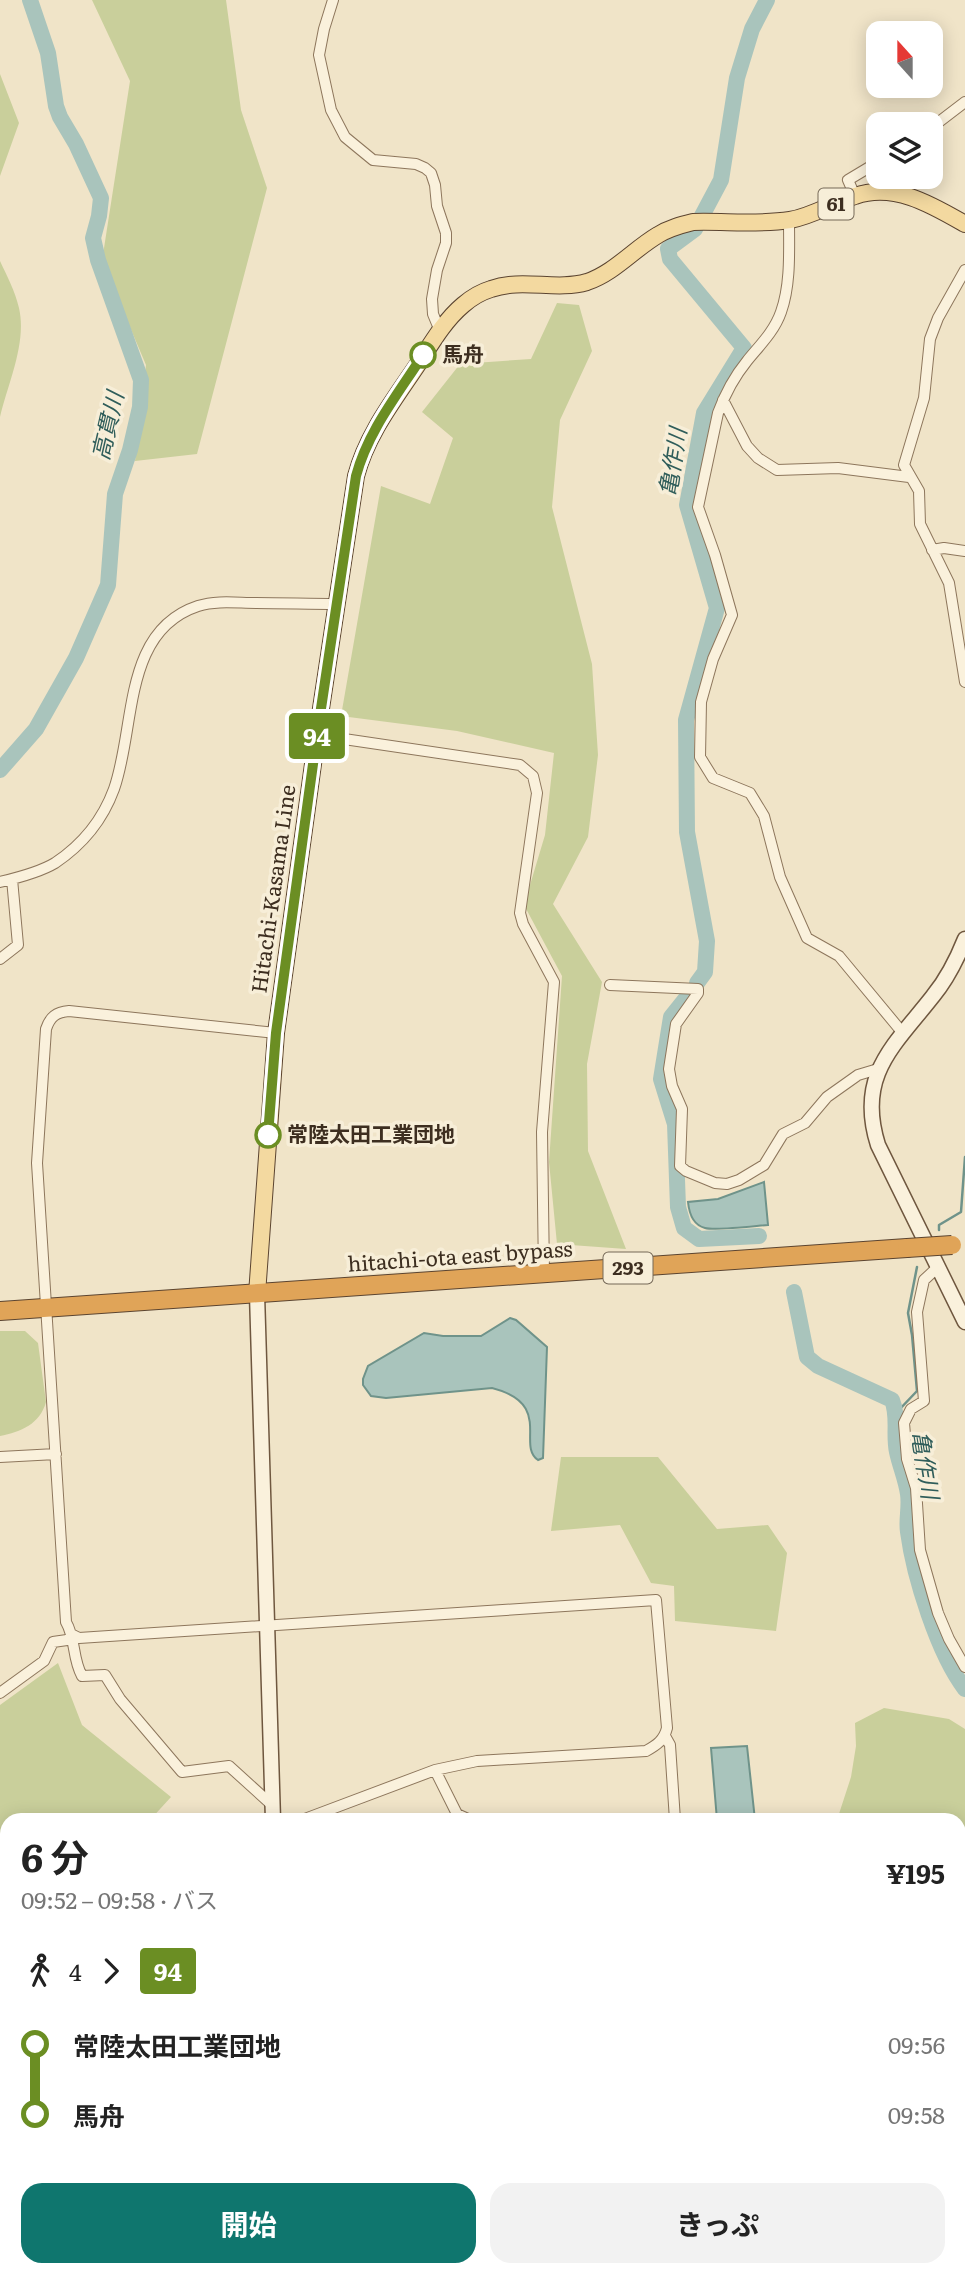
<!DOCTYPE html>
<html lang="ja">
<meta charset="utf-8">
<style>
body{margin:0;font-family:Literata,"Noto Sans JP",serif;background:#f2f2f2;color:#222;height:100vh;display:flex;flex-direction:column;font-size:26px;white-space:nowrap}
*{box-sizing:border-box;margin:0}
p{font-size:23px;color:#767676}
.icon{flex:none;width:38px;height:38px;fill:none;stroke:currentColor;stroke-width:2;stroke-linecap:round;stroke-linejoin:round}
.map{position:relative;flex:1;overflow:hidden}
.drawer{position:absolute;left:0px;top:1813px;width:966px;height:464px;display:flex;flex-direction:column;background:#fff;border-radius:21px 21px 0 0;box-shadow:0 4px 18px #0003}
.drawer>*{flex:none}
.badge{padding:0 14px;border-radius:5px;font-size:24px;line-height:46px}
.needle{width:46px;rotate:339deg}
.fabs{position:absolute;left:866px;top:21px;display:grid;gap:14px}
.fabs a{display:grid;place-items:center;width:77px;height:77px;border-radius:14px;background:#fff;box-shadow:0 4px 18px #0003;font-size:35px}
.map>.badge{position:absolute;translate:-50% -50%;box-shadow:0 0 0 4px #fff}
.legs{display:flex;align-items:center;gap:10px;height:77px;padding:0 21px;font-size:23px}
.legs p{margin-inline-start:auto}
.headline{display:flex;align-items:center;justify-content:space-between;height:119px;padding:0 21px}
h1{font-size:38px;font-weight:700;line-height:52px}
.action{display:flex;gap:14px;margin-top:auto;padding:14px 21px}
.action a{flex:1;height:80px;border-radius:21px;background:#0f766e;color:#fff;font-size:28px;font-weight:700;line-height:80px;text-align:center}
.action a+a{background:#f2f2f2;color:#222}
ul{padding:0 21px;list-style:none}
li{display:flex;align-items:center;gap:24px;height:70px;font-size:26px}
li i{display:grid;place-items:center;width:10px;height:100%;margin:0 9px;background:currentColor}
li i::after{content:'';width:18px;height:18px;margin:-9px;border:5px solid;border-radius:50%;background:#fff}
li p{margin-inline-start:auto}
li:first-child i{background:linear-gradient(#0000 50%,currentColor 0)}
li:last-child i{background:linear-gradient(currentColor 50%,#0000 0)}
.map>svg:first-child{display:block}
.green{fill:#c9cf9b}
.water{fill:#a9c4bc;stroke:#6f938a;stroke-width:2}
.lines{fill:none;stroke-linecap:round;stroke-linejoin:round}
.stream{stroke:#6f938a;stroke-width:2.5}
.river{stroke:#a9c4bc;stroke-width:16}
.street-casing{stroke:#8d765c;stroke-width:12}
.secondary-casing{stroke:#6f573f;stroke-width:17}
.primary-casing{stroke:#5b4430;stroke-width:18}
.highway-casing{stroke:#5b4430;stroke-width:20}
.street{stroke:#faf1dc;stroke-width:10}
.secondary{stroke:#faf1dc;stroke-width:14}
.primary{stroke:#f3d9a0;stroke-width:16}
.highway{stroke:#e0a458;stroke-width:18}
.highway-bridge-casing{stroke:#5b4430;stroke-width:20;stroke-linecap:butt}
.highway-bridge{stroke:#e0a458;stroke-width:18}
.line-1-casing{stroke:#fff;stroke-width:16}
.line-1{stroke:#6b8e23;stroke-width:10}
.stop-1-dot{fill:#fff;stroke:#6b8e23;stroke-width:3.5}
.labels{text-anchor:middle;stroke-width:7;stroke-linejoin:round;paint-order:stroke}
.shield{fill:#f7eed8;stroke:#756857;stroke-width:2}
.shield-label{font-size:19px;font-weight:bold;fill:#3d2e20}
.stop-label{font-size:21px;font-weight:bold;fill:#3d2e20;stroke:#f7eed8;text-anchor:start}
.street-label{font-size:21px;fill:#3d2e20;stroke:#f7eed8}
.water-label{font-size:23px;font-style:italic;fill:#2f5d5a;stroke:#f7eed8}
</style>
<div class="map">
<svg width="965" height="2276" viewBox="0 0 965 2276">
<rect width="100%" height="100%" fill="#f0e4c8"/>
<!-- green -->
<path class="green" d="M92,0h134l15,110 26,78 -70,266 -62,7 11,-96 -44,-104 28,-180z
M0,74l19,49 -19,53z
M0,261c7,15 15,30 19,47 8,35 -11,75 -19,109z
M557,303l22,2 13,46 -32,69 -8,87 40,157 6,91 -10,82 -35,67 49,78 -15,82 1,87 38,98 -69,-5 -8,-82 13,-186 -38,-71 21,-70 9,-82 -97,-22 -116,-15 40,-230 49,18 23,-66 -31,-26 38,-48 71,-5z
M0,1331h25l13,12 8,59c-6,22 -25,30 -46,34z
M561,1457h97l59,72 51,-4 19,28 -11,78 -101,-10 -1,-35 -23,-3 -31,-58 -69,6z
M58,1663l24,62 89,72 -21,23h-143v14l-7,1v-130z
M884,1708l65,11 16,10v343h-6v-252h-122l14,-43 5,-31 -1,-23z"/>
<!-- water -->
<path class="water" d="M764,1182l4,43c-13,1 -52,6 -63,3 -12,-3 -16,-16 -17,-26l30,-3z
M510,1318l6,2 31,27 -4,111 -5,2c-22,-15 16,-56 -46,-72l-106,10 -15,-2 -8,-11v-6l5,-13 56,-33 19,3h38z
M747,1746l8,74h-38l-6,-72z"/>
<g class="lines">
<!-- stream -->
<path class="stream" d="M939,1230v-5l22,-13 4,-55
M897,1412l20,-21 -5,-56 -4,-22 9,-46"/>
<!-- river -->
<path class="river" d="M0,770l36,-41 40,-71 32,-73 7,-91 15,-44 10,-43 1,-27 -43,-120 -5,-22 6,-22 2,-18 -25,-54 -16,-27 -4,-11 -8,-53 -18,-53
M697,983l8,-11 2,-31 -20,-109 -1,-112 31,-112 -30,-103 17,-92 40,-65 -74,-89 -2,-10 27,-20 26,-49 16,-102 15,-49 15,-29
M691,992l-20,25 -10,62 14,45 3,83 6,21 15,11 60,-3
M794,1292l13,65 11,9 74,34c7,17 1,34 5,52 3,14 9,28 11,42 2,13 -2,26 0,38 6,45 30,122 57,157"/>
<defs>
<path id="street" d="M333,0l-9,29 -5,26 12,55 14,27 28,23 43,4 9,4 6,5 4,12 2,21 9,27v10l-9,27 -5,29 1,15 7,17
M931,128l34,-26
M855,196l-7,-16 30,-18
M789,220c0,30 2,64 -8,92 -7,20 -22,34 -34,49 -13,16 -22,33 -29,52l-20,94 17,48 17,60 -19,44 -12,43 -1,55 13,21 37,15 14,23 16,61 27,61 32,18 63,76
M965,270l-27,48 -8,21 -6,59 -20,67 15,26 1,33 29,59 16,99
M723,400l24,46 11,12 19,12 61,-2 71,9
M932,550l12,-2 21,3
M317,735l203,30 13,11 4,17 -17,120 3,11 31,58 -12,150 2,142
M0,882c17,-4 40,-10 55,-19 27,-18 48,-44 59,-74 22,-62 8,-158 84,-183 19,-6 39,-3 58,-3 27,0 54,1 80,1
M0,959l18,-14 -6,-66
M610,985l88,4v4l-22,31 -7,45 3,17 10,23 -2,57 6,5 29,12 12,1 12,-4 25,-15 19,-31 22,-11 22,-26 31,-22 20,-6
M939,1266l-15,14 -7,32 7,89 -13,8 -7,14 3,36 9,29 4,62 18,63 11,26 16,28
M0,1457l56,-3
M0,1693l44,-32 9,-19 14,-2 6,-5 6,3 577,-38 11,128c-3,12 -10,17 -21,23l-169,10 -42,9 -133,50
M665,1736l5,9 5,75
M435,1770l22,44 13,6
M272,1805l-43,-39 -47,6 -62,-73 -15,-24 -23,1c-10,-18 -6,-37 -16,-54l-29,-459 9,-134c4,-12 10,-17 23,-18l207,22
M0,1923l7,3
M0,2249l7,-4
M37,2270l3,6
M207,2270l3,6
M503,2270l2,6
M923,2276l3,-6"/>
<path id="secondary" d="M965,939c-8,20 -18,40 -32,57 -39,50 -77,79 -55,149l87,177
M257,1294l16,526
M368,2270l4,6"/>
<path id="primary" d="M257,1294l19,-261 41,-298 39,-259c11,-42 38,-76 62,-112 13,-20 26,-43 45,-59 8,-7 18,-13 28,-16 31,-11 65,2 96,-7 27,-9 47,-33 71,-47 11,-7 23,-10 35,-13 32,-1 65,3 97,-2 23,-4 42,-17 65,-24 39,-14 77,9 110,28"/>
<path id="highway" d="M0,1311l907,-63"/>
</defs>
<!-- street casing -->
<use href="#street" class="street-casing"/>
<!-- secondary casing -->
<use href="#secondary" class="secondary-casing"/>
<!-- primary casing -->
<use href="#primary" class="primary-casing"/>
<!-- highway casing -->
<use href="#highway" class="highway-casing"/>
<!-- street -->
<use href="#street" class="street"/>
<!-- secondary -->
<use href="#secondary" class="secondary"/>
<!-- primary -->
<use href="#primary" class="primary"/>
<!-- highway -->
<use href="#highway" class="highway"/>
<defs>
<path id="highway-bridge" d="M907,1248l45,-3"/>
</defs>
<!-- highway-bridge casing -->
<use href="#highway-bridge" class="highway-bridge-casing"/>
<!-- highway-bridge -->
<use href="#highway-bridge" class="highway-bridge"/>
</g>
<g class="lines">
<defs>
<path id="line-1" d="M268,1135l8,-102 41,-298 39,-259c12,-45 42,-82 67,-121"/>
</defs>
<!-- line-1 casing -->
<use href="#line-1" class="line-1-casing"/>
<!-- line-1 -->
<use href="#line-1" class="line-1"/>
</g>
<!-- markers -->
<g class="stop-1-dot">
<circle cx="423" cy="355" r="12"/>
<circle cx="268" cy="1135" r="12"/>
</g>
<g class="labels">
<!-- shield labels -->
<g class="shield">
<rect x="818.5" y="188.5" width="35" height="31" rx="5"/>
<rect x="603.5" y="1252.5" width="49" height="31" rx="5"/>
</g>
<g class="shield-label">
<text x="836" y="211">61</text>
<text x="628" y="1275">293</text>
</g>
<!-- stop labels -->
<g class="stop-label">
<text x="442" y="362">馬舟</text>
<text x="287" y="1142">常陸太田工業団地</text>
</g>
<!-- street labels -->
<g class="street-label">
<text transform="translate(274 889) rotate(-82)" y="7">Hitachi-Kasama Line</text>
<text transform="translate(460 1257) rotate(-4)" y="7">hitachi-ota east bypass</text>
</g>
<!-- water labels -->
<g class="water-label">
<text transform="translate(108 426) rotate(-77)" y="8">高貫川</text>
<text transform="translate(673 462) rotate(-81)" y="8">亀作川</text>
<text transform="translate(925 1465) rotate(81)" y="8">亀作川</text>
</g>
</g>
</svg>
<div class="fabs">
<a><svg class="needle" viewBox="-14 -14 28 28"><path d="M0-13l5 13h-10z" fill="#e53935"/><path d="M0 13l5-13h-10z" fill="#767676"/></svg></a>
<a><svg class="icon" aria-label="layers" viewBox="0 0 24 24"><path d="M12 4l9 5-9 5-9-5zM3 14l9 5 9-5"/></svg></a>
</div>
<b class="badge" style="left:317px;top:736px;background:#6b8e23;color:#fff">94</b>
<section class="drawer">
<div class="headline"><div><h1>6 分</h1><p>09:52 – 09:58 · バス</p></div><b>¥195</b></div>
<div class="legs"><svg class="icon" aria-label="walk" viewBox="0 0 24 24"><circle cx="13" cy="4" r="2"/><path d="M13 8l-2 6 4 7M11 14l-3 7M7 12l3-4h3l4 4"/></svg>4<svg class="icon" aria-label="forward" viewBox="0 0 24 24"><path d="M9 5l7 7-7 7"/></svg><b class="badge" style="background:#6b8e23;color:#fff">94</b></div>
<ul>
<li><i style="color:#6b8e23"></i><b>常陸太田工業団地</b><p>09:56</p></li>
<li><i style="color:#6b8e23"></i><b>馬舟</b><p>09:58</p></li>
</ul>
<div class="action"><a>開始</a><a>きっぷ</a></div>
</section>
</div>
